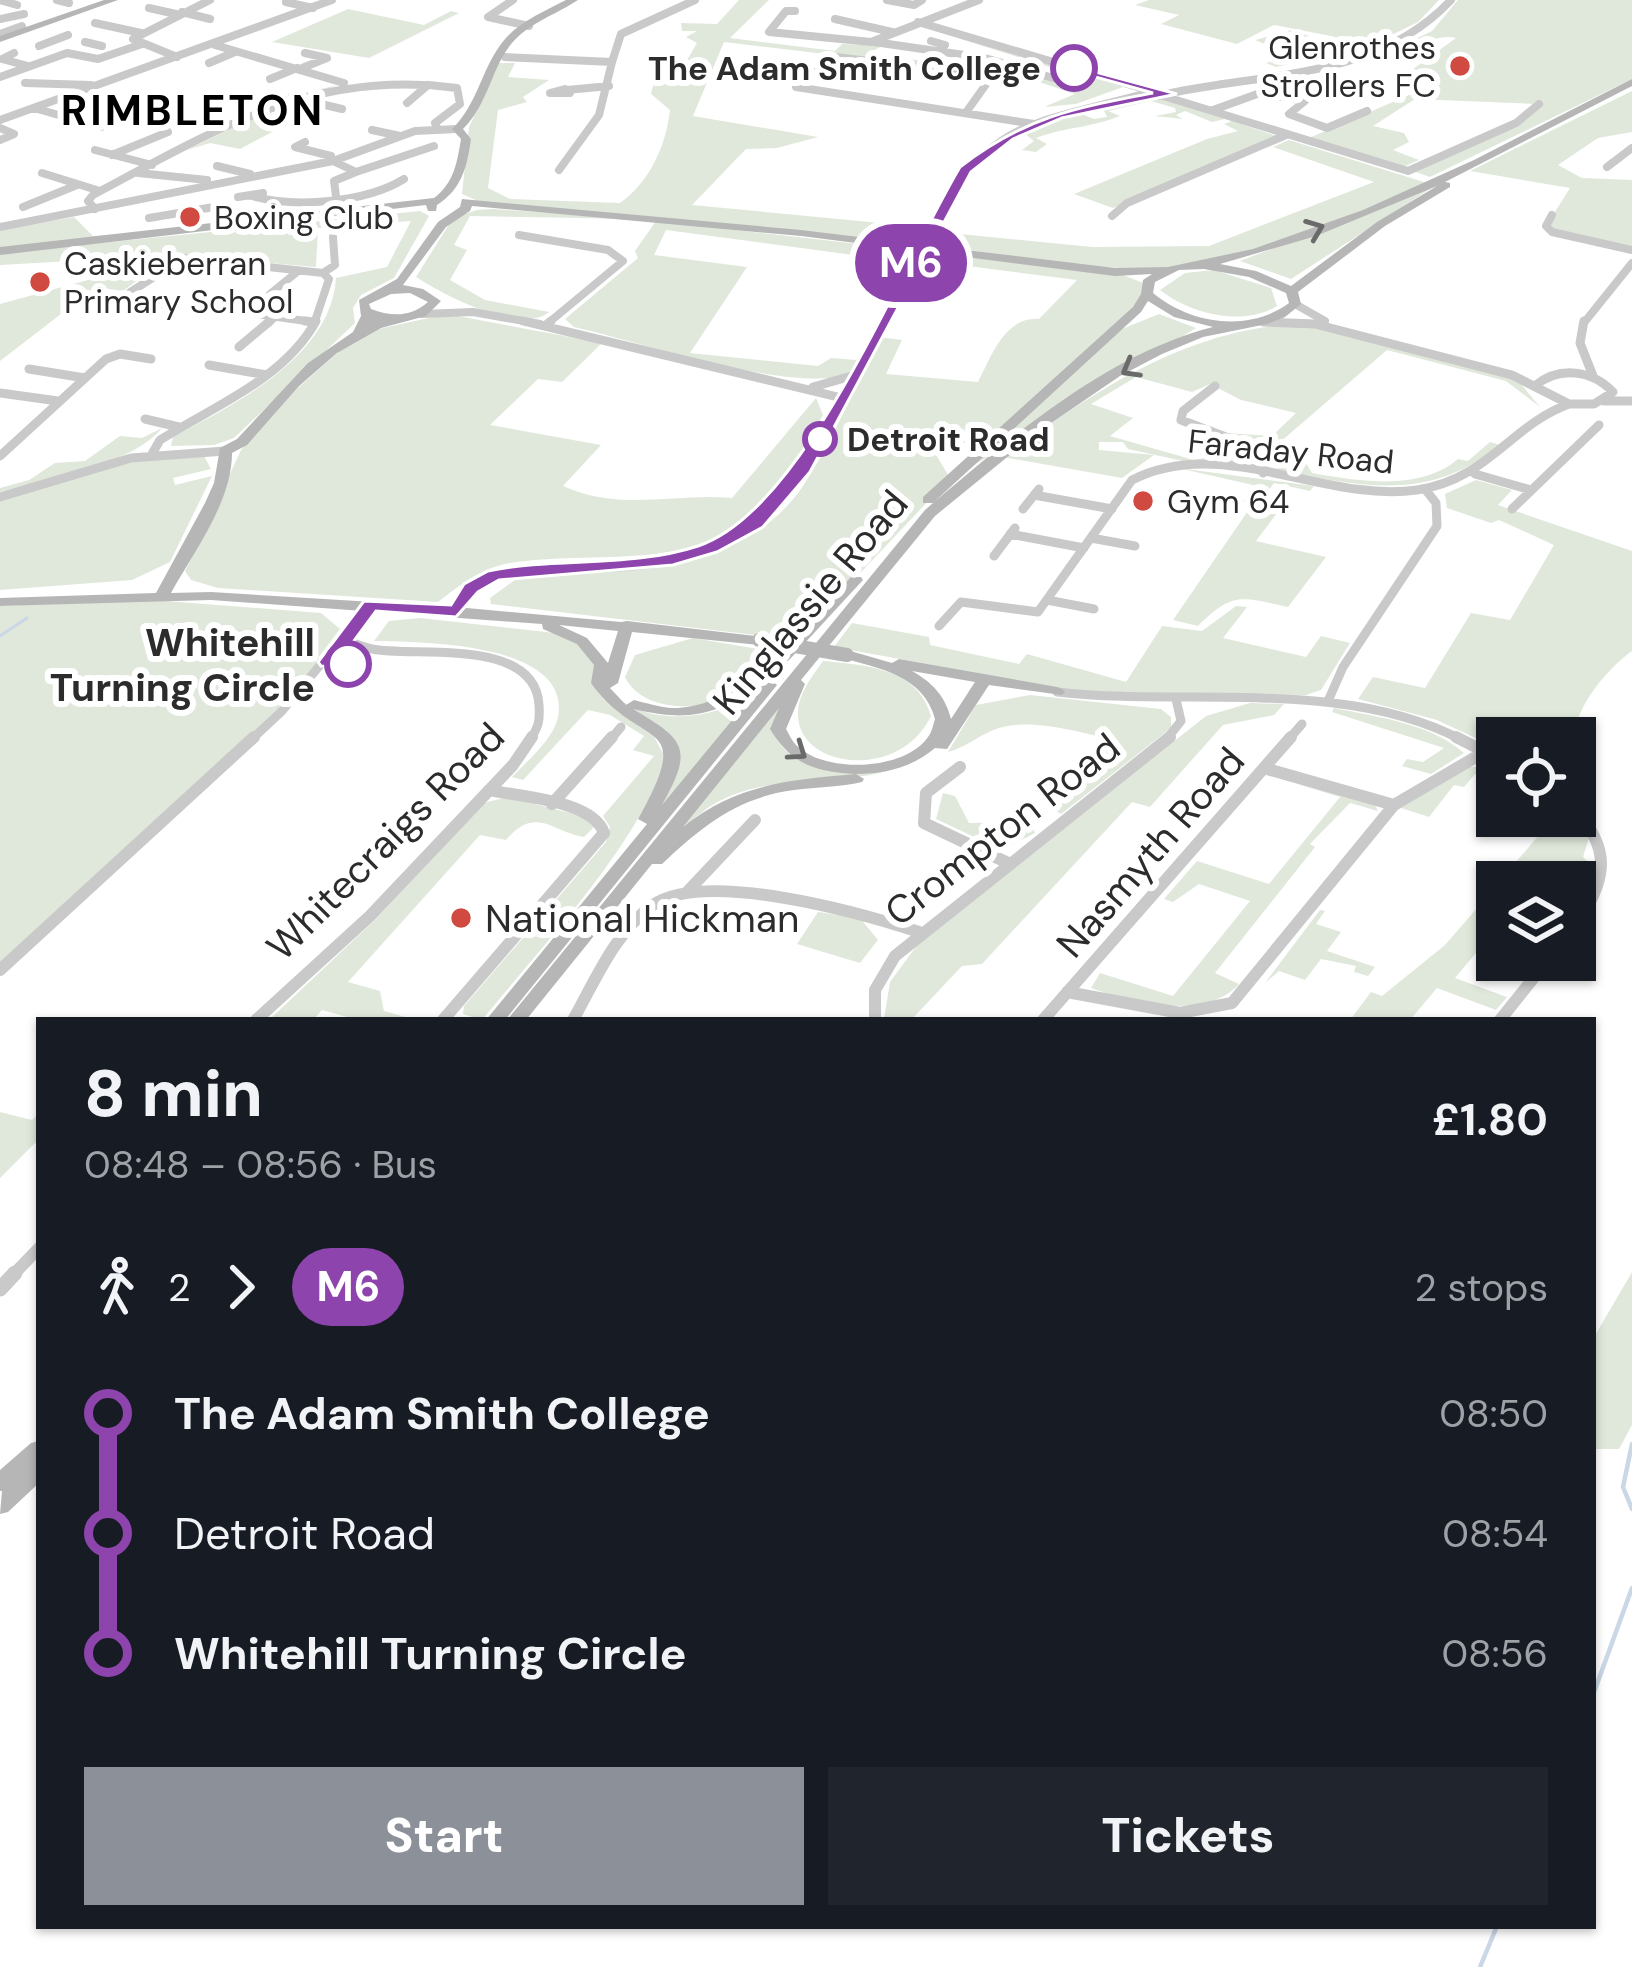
<!DOCTYPE html>
<meta charset="utf-8">
<style>
body{margin:0;font-family:"DM Sans",sans-serif;background:#20242c;color:#f1f3f6;height:100vh;display:flex;flex-direction:column;font-size:45px;white-space:nowrap}
*{box-sizing:border-box;margin:0}
p{font-size:39px;color:#9ea1a6}
.icon{flex:none;width:66px;height:66px;fill:none;stroke:currentColor;stroke-width:2;stroke-linecap:round;stroke-linejoin:round}
.map{position:relative;flex:1;overflow:hidden}
.drawer{position:absolute;left:36px;top:1017px;width:1560px;height:912px;display:flex;flex-direction:column;background:#171b24;border-radius:0px;box-shadow:0 3px 9px #0004}
.drawer>*{flex:none}
.badge{padding:0 24px;border-radius:39px;font-size:42px;line-height:78px}
.buttons{position:absolute;left:1476px;top:717px;display:grid;gap:24px}
.buttons a{display:grid;place-items:center;width:120px;height:120px;border-radius:0px;background:#171b24;box-shadow:0 3px 9px #0004;font-size:60px}
.map>.badge{position:absolute;translate:-50% -50%;box-shadow:0 0 0 6px #fff}
.legs{display:flex;align-items:center;gap:18px;height:132px;padding:0 48px;font-size:39px}
.legs p{margin-inline-start:auto}
.summary{display:flex;align-items:center;justify-content:space-between;height:204px;padding:0 48px}
h1{font-size:66px;font-weight:800;line-height:90px}
.cta{display:flex;gap:24px;margin-top:auto;padding:24px 48px}
.cta a{flex:1;height:138px;border-radius:0px;background:#8c9099;color:#fff;font-size:48px;font-weight:800;line-height:138px;text-align:center}
.cta a+a{background:#20242c;color:#f1f3f6}
ul{padding:0 48px;list-style:none}
li{display:flex;align-items:center;gap:42px;height:120px;font-size:45px}
li i{display:grid;place-items:center;width:18px;height:100%;margin:0 15px;background:currentColor}
li i::after{content:'';width:30px;height:30px;margin:-15px;border:9px solid;border-radius:50%;background:#171b24}
li p{margin-inline-start:auto}
li:first-child i{background:linear-gradient(#0000 50%,currentColor 0)}
li:last-child i{background:linear-gradient(currentColor 50%,#0000 0)}
.map>svg:first-child{display:block}
.green{fill:#e0e8db}
.lines{fill:none;stroke-linecap:round;stroke-linejoin:round}
.stream-far1{stroke:#c9d7e6;stroke-width:3}
.stream{stroke:#c9d7e6;stroke-width:4.5}
.street-far3{stroke:#c9c9c9;stroke-width:8}
.street-far2{stroke:#c9c9c9;stroke-width:9}
.street-far1{stroke:#c9c9c9;stroke-width:12}
.street{stroke:#c9c9c9;stroke-width:15}
.secondary{fill:#b6b6b6;fill-rule:evenodd}
.street-bridge{stroke:#c9c9c9;stroke-width:8}
.secondary-bridge{stroke:#b6b6b6;stroke-width:14}
.oneway{stroke:#6a6a6a}
.line-1{fill:#8e44ad;stroke:#fff;stroke-width:3}
.poi-dot{fill:#d04a41;stroke:#fff;stroke-width:4.5}
.stop-1-dot{fill:#fff;stroke:#8e44ad;stroke-width:6}
.labels{text-anchor:middle;stroke-width:12;stroke-linejoin:round;paint-order:stroke}
.far-poi-label{font-size:33px;fill:#2c2c2c;stroke:#fff;text-anchor:start}
.far-stop-label{font-size:33px;font-weight:bold;fill:#2c2c2c;stroke:#fff;text-anchor:end}
.far-street-label{font-size:33px;fill:#2c2c2c;stroke:#fff}
.street-label{font-size:39px;fill:#2c2c2c;stroke:#fff}
.stop-label{font-size:39px;font-weight:bold;fill:#2c2c2c;stroke:#fff;text-anchor:end}
.poi-label{font-size:39px;fill:#2c2c2c;stroke:#fff;text-anchor:start}
.far-district-label{font-size:42px;font-weight:bold;letter-spacing:3px;fill:#000;stroke:#fff}
</style>
<div class="map">
<svg width="1632" height="1967" viewBox="0 0 1632 1967">
<rect width="100%" height="100%" fill="#fff"/>
<!-- green -->
<path class="green" d="M739,0h30l-39,38 105,13 7,-7 40,2 -15,8 155,19 60,16 6,-10 -169,-53 204,61 -47,17 -32,3 31,-13 -48,-16 -303,-36 -31,74 125,21 -41,11 -31,1 -54,56 231,22 -10,16 -433,-41 -18,-8 7,-67 30,-64h16l-7,14 41,3 -26,17 4,5 -29,8 -10,78 22,11 110,4c29,-20 46,-57 50,-93l-19,-16 3,-13 32,-19 11,-19 -11,-6 11,-6h-15l-1,-8 36,1z
M1149,0h290l-21,22 -57,28 -30,-14 -57,-11 -37,19 -76,-20 18,-9 -44,-10z
M1458,0h174v79l-202,98 -17,-6 101,-43 24,-24 -123,-5 -42,27 31,7 5,9 -16,8 26,10 -16,7 -94,-29 128,-55 -28,-11 47,-34c-24,-6 -40,16 -62,11l38,-18z
M348,9l76,16 27,-14 8,2 -90,45 -97,-16z
M1292,30l57,20 -73,17 -10,-4 26,-8 -37,-15z
M338,85l-69,28 26,7 -55,29 -30,-6 -23,7 117,-57z
M1632,91v41l-34,6 -40,27 24,13 50,2v69l-65,-12 -21,-11 24,-38 -100,-17z
M1157,98l68,21 -13,3 -27,-11 -9,4 7,4 -28,-3 21,-4 -1,-4 -24,-7 -43,10 12,5c-30,12 -55,11 -84,22l11,6 -11,8 -14,-2 12,-9 -11,-9 54,-20 17,7 13,-2 -3,-6 -15,-1z
M1232,121l47,16 -166,71 -39,-14 133,-55 31,-8 -14,-7z
M1289,140l138,43c-64,26 -132,62 -200,77 -97,21 -199,-2 -296,-16l9,-12 152,15 117,-1 165,-64 -101,-35z
M1433,187l-142,92 -51,-18z
M477,210l15,-1 152,10 -174,-3 -16,29 13,5 -17,30 35,20 64,12c-28,24 -107,-18 -133,-35l37,-59z
M420,211l9,5 -35,62 -33,17 -8,13 2,15 -121,115 -20,7 -43,1 2,-9c62,-33 158,-80 163,-159l51,-11 24,-46 -93,7 -2,39 -139,-12 -177,10v-12z
M74,217l19,19 58,-4 -151,17v-19z
M656,221l255,29 -10,22 -45,-4 5,-12 -195,-26 -12,25 93,12 -57,86 128,13 13,-8 26,2 -8,15c-64,17 -205,-32 -275,-48l-9,-8 73,-61 -3,-7z
M927,251l188,21 31,12v14l-166,149 -38,-10 -13,6 21,35 -153,162 -306,-36 -1,-6 33,-24c98,-7 217,4 280,-88 30,-45 52,-100 76,-149l23,3 -16,34 92,8c13,-25 27,-66 61,-63l38,-39 -155,-20z
M150,263l6,3 -33,25 -27,-4 -96,74v-57z
M1214,270l57,18 6,18c-34,21 -87,8 -117,-16l25,-17z
M447,314l155,29 -40,39 -24,-3 -48,46 111,20 -38,41c58,26 110,7 169,12l84,-100 7,17c-16,28 -31,61 -53,85 -70,76 -170,49 -260,63 -29,5 -50,22 -72,39l-220,-14 -27,-8 -6,-9 56,-121 42,-49 77,-68z
M1159,314l37,14 -233,144 159,-143z
M1272,326l49,2 182,46 18,10 19,23 -34,-26 -119,-31 -108,93 -20,1 -33,-11 46,3 24,-23 -55,-13 -31,-16 -18,8 -56,-15 -45,27 42,14 -23,18 84,24 25,-5 16,5 12,-10 12,7 -3,10 -73,-6 -55,-12 -5,-7h-24v8l55,5 -32,23 -119,-21c84,-60 165,-117 269,-131z
M162,428c-30,37 -115,51 -162,64v-4l29,-8 26,-17 30,-2 35,-25 22,2z
M1490,442l10,3c-71,58 -137,41 -221,26l-9,-18 31,2 11,18c46,8 107,19 146,-14l10,2z
M204,456l7,13 -38,9 2,7 37,-9 -42,86 -38,18 -132,10v-93l118,-34z
M1178,468l136,18 -4,5 -36,-8 -9,12 21,6 -30,40 70,16 -38,50c-47,-10 -55,-16 -90,19l-25,-6 79,-115 -9,-3 10,-17z
M1476,480l36,10 -14,15 134,46v100c-25,18 -57,56 -58,87h-77v10l-60,-28 -79,-21 15,-22 52,11 46,-75 39,7 44,-75 -55,-25 -8,3 -44,-15 -2,-14z
M153,600l168,13 19,16 -22,29 10,4 -328,307v-363z
M1236,606l11,1 -24,31 83,19 15,-21 29,7 -29,47 -15,5 -227,-3 -245,-45 18,-24 77,14 1,8 89,19 8,-10 99,28 36,-56 40,5z
M420,618l153,17 16,12 14,52 48,32 14,26c-21,82 -128,195 -183,263l-19,-6 1,-8 142,-164 4,-15 -7,-11 51,-60 -21,-6 11,-14 -34,-21 -22,-5 -65,70 -11,-3c15,-16 41,-37 46,-60 14,-76 -141,-75 -184,-76l15,-20z
M619,632l-13,52c24,40 94,39 131,18 14,-7 22,-23 36,-27l-116,141 -4,-1c67,-96 -15,-74 -49,-130z
M693,638l83,14c-12,13 -26,29 -41,40 -30,21 -93,21 -110,-15l10,-22z
M823,661c43,4 95,7 108,55 -32,67 -137,52 -133,-5 1,-18 15,-36 25,-50z
M972,686c-1,9 -13,26 -20,38 -46,74 -140,45 -211,68 -32,10 -52,30 -74,53l120,-155 -11,48c28,50 134,35 167,-4 12,-13 20,-33 29,-48z
M1030,695l131,14 10,8v11l-110,86 -15,-9 70,-65c-36,-7 -91,-25 -125,-9 -16,7 -25,16 -43,21l28,-47z
M1250,703l34,1 -10,11 -51,10 -73,82 -18,-5 -150,162 -20,2 -51,54 -27,-1 6,-37 28,-38 288,-228z
M1334,708c43,9 96,15 130,45l-33,21 -29,-8 5,-7 16,3 21,-14 -112,-36z
M1497,766v28l-22,-20 -11,13 -10,-2 -25,32 -28,-9 68,-41z
M1297,784l78,21 3,6 -28,-8 -40,41 5,3 -100,126 24,11c-33,37 -107,19 -148,4l9,-15 73,23 77,-95 -51,-17 -26,18 -9,-3 33,-38 72,23 71,-87z
M943,793l12,3 14,27 61,-1 5,11 -33,17 -66,-31z
M507,797l75,19 13,10 -11,11c-32,-5 -48,-32 -78,3l-26,-5 -132,147 32,9 4,20 32,9h-58l-36,-10 -9,10h-44l107,-101 108,-116z
M1539,816h32l18,22 -6,19 14,13 -15,36 -7,-3v-21h-76l52,-61z
M1497,885v43l-42,50 52,19 -11,13 -59,-22 -27,32h-60l21,-28 11,4 63,-51z
M1320,910l5,1 -9,13 25,8 -14,19 48,16 -7,9 -14,-4 2,-6 -35,-7 -16,21 -26,-9 -14,12z
M818,912l42,6 18,22 -18,23 -63,-19z
M0,1112l32,8 7,-7v26l-39,39z
M1632,1272v153l-13,24h-26v-110z"/>
<g class="lines">
<!-- stream-far1 -->
<path class="stream-far1" d="M0,636l27,-18"/>
<!-- stream -->
<path class="stream" d="M1632,1444l-9,43 9,22
M1593,1695l39,-107
M1480,1967l17,-41"/>
<!-- street-far3 -->
<path class="street-far3" d="M0,0l17,5
M57,0l12,3
M513,0l-25,17 41,9
M887,0l27,5 8,-5
M286,2l27,6
M149,8l27,6
M795,11h-9l-17,21 102,10 108,-42
M182,12l28,7
M0,19l24,-5
M835,19l57,13
M918,22l233,69
M95,23l46,10
M0,34l22,-8
M931,41l14,4
M85,42l17,4
M874,42l111,16 92,27
M215,45l129,38
M39,46l29,-11
M14,53l-12,6 26,7
M177,57l-44,-18 77,-39
M505,57l107,5 -13,53 -40,55
M612,62l9,-28 74,-34
M209,63l26,-11
M302,68l25,-10 -22,-5
M0,77l67,-24 31,6 44,-15
M270,79l27,-11
M25,83l66,2
M565,89l5,4h-20z
M567,90l42,-4
M1171,93c99,-21 206,-14 280,-93
M1163,96l245,75 108,-48 23,-19
M291,97l51,12
M407,103l21,-18
M34,108l67,19 18,-6
M1213,110l47,-17 45,8 -16,13 38,14 40,-17
M967,111l25,-35 -156,-19 -40,30 238,37
M0,120l332,-120
M0,128l14,6 -14,6
M372,130l28,6
M305,142l-10,5 36,9
M95,150l57,15
M112,155l56,-23
M333,161l23,11 -22,9 2,15
M217,166l33,8
M1607,167l25,-19
M356,172l78,-26
M42,173l58,18
M138,173l69,7
M252,196c43,12 113,7 152,-17
M238,197l25,-4
M23,207l54,-22
M95,209l-7,-8 5,-6c122,-65 220,-126 364,-107l3,16 -25,19 2,5
M1552,215l-6,11 6,6 80,18
M1112,216l15,-13 159,-68
M149,218l77,-13
M0,227l333,-66 82,-30 42,-2
M519,235l89,15 15,11 -76,63
M924,240c65,-123 103,-114 227,-148l8,4
M323,273l12,-8 -2,-28
M270,294l27,-22
M119,298l48,7
M1295,304l30,17
M220,309l93,13
M102,310l82,-52 139,15
M422,314l51,-2 67,12
M1263,322l49,2
M267,324l8,-7
M314,324l15,-45 -6,-6
M882,324l33,-68
M1583,324l49,-61"/>
<!-- street-far2 -->
<path class="street-far2" d="M305,321l8,1
M523,321l319,77
M1584,321l-4,22 13,33
M1263,322l52,2 197,51 57,29h25l19,-12c-21,-22 -53,-26 -77,-7
M546,325l5,-4
M239,347l31,-26
M209,365l58,10
M29,369l56,9
M1215,386l-32,25 -2,9 79,30 7,9 -4,14
M813,387l42,-12
M0,393l58,8
M1604,401h28
M145,419l34,8
M152,454l8,-14c54,-34 124,-61 156,-119
M0,456l106,-97 14,-5 31,5
M1475,474l56,16
M1034,495l78,14
M0,497l131,-39 94,-7
M1023,509l16,-20
M1512,509l87,-84
M1010,534l74,14
M1091,538l44,8
M994,556l21,-28
M1047,600l47,9
M456,611l15,-23 24,-13c58,-12 118,-1 175,-15 117,-28 167,-140 213,-239
M939,626l22,-24 77,10 94,-132c90,-46 191,23 285,10 70,-10 94,-65 152,-86
M345,640c9,3 18,7 27,9 42,9 163,-13 167,56 1,16 0,21 -9,35
M1057,692c131,15 285,-15 405,48
M1328,701l15,-34 94,-141 -1,-23 -11,-14
M251,740l31,-29 88,-106
M610,740l11,-13
M1166,740l15,-19 -5,-22
M1288,740l14,-16"/>
<!-- street-far1 -->
<path class="street-far1" d="M1456,737l41,21
M960,767l-34,26 -2,30 84,40
M1267,769l127,36
M552,804l60,-67
M1575,811c39,39 30,73 0,115
M688,891l67,-71
M0,970l254,-233
M1067,992l113,21 52,-10 162,-198 92,-54
M256,1020l114,-104 143,-151 19,-28
M443,1020l161,-187c-11,-33 -84,-36 -115,-43
M573,1020c22,-39 42,-88 80,-115 53,-36 208,8 266,27
M875,1020v-30l20,-34 275,-219
M1043,1020l248,-283
M1500,1020l48,-60
M12,1276l27,-28"/>
<!-- street -->
<path class="street" d="M0,1289l15,-16"/>
<!-- secondary -->
<path class="secondary" d="M104,0h14l-118,42v-6z
M566,0h12c-21,14 -49,23 -66,43 -21,25 -23,60 -49,86l8,10c-4,28 -9,50 -34,66l-1,6h-8l-2,-6 -426,50v-8l434,-49c20,-15 23,-35 27,-59l-9,-10c25,-24 29,-58 49,-85 15,-21 42,-32 65,-44z
M1632,79v7l-187,96 5,1v4l-65,39 -87,66 3,12 -16,13 -18,7 -64,13 -41,17 -42,22 -82,56 -103,84 -134,164 4,4 -19,45c3,5 6,12 10,16 28,29 109,26 132,-8 4,-5 5,-12 7,-18 -11,-43 -56,-51 -93,-61v-6l5,-2 45,13 7,-4 158,28 5,2 3,3 -3,3 -73,-10 -42,64 -12,-1c-22,19 -50,26 -79,26l8,5 -2,3c-22,5 -45,5 -68,8 -55,7 -92,36 -132,74h-10l-126,156h-19l418,-510c82,-70 181,-156 288,-183l-39,-10 -26,-16 -7,11 -208,191h-10v-6l210,-190 8,-13 2,-14 9,-6 -37,2 -314,-40 -329,-30 -2,5 -24,16 -43,58 20,4 18,12 -15,15 -45,12 -44,25 -38,33 -52,59 -15,8c0,49 -38,98 -61,140l40,-1 245,15 165,15 6,-1 137,16 3,3 -8,5 -127,-13 -14,51 -8,5 16,17 8,-5c12,3 25,7 37,8 74,1 134,-83 180,-131h10l2,3 -73,79 -25,22 9,1 3,3 -272,335h-19l161,-196 -9,-5c59,-106 3,-66 -47,-136l3,-18 -17,-21 -34,-15 -1,-5 -331,-24 -211,6v-8l156,-5 49,-90 9,-20 6,-35 17,-9 71,-76 45,-31 8,-16 -2,-16 38,-21 41,-57 22,-15 2,-8 339,31 314,38 53,-1 85,-18 110,-39 111,-50zM1437,186l-60,36 -86,64 -35,-15 -36,-7 96,-28zM1204,269l45,8 37,16 3,10c-40,30 -99,21 -136,-10l2,-11 24,-12zM410,293l18,9c-17,15 -36,15 -57,7l-2,-5 22,-10zM559,625l59,6 -10,32 -21,-25zM912,671l63,11 -24,37c-6,-23 -18,-36 -39,-48zM762,684l-100,121c32,-57 23,-65 -29,-96 56,13 81,7 129,-25zM779,708l-9,21c21,35 45,43 85,45 -66,6 -119,10 -172,53z
M39,1441v42l-31,29 -8,2 2,-23h-2v-21l31,-27z"/>
<!-- street-bridge -->
<path class="street-bridge" d="M915,256l9,-16"/>
<!-- secondary-bridge -->
<path class="secondary-bridge" d="M759,640l88,15"/>
</g>
<!-- one-way arrows -->
<defs><path id="oneway-chevron" d="M-2-3.5L2.5 0L-2 3.5" fill="none" stroke-width="1.6" stroke-linecap="round" stroke-linejoin="round" transform="scale(3)"/></defs>
<g class="oneway">
<use href="#oneway-chevron" transform="translate(1315 229) rotate(-21)"/>
<use href="#oneway-chevron" transform="translate(1130 369) rotate(150)"/>
<use href="#oneway-chevron" transform="translate(798 752) rotate(35)"/>
</g>
<!-- line-1 -->
<path class="line-1" d="M1070,65l107,29 -115,24 -49,21 -42,33 -161,300 -47,55 -46,25 -44,13 -174,15 -21,12 -22,25 -80,-6 -34,46 13,3v8l-34,-2 -3,-4 46,-61 87,4 13,-21 24,-13c68,-14 143,-3 210,-25 108,-36 202,-279 262,-379 65,-50 114,-59 193,-74l-83,-23z"/>
<!-- markers -->
<g class="poi-dot">
<circle cx="1460" cy="66" r="12"/>
<circle cx="190" cy="217" r="12"/>
<circle cx="40" cy="282" r="12"/>
<circle cx="1143" cy="501" r="12"/>
<circle cx="461" cy="918" r="12"/>
</g>
<g class="stop-1-dot">
<circle cx="1074" cy="68" r="21"/>
<circle cx="820" cy="439" r="15"/>
<circle cx="348" cy="664" r="21"/>
</g>
<g class="labels">
<!-- far-poi labels -->
<g class="far-poi-label">
<text x="1436" y="59" text-anchor="end">Glenrothes<tspan x="1436" dy="38">Strollers FC</tspan></text>
<text x="214" y="229">Boxing Club</text>
<text x="64" y="275">Caskieberran<tspan x="64" dy="38">Primary School</tspan></text>
<text x="1167" y="513">Gym 64</text>
</g>
<!-- far-stop labels -->
<g class="far-stop-label">
<text x="1041" y="80">The Adam Smith College</text>
<text x="847" y="451" text-anchor="start">Detroit Road</text>
</g>
<!-- far-street labels -->
<g class="far-street-label">
<text transform="translate(1291 451) rotate(6)" y="12">Faraday Road</text>
</g>
<!-- street labels -->
<g class="street-label">
<text transform="translate(810 602) rotate(-50)" y="14">Kinglassie Road</text>
<text transform="translate(1002 829) rotate(-38)" y="14">Crompton Road</text>
<text transform="translate(385 841) rotate(-45)" y="14">Whitecraigs Road</text>
<text transform="translate(1150 852) rotate(-49)" y="14">Nasmyth Road</text>
</g>
<!-- stop labels -->
<g class="stop-label">
<text x="315" y="656">Whitehill<tspan x="315" dy="45">Turning Circle</tspan></text>
</g>
<!-- poi labels -->
<g class="poi-label">
<text x="485" y="932">National Hickman</text>
</g>
<!-- far-district labels -->
<g class="far-district-label">
<text x="193" y="125">RIMBLETON</text>
</g>
</g>
</svg>
<div class="buttons">
<a><svg class="icon" aria-label="locate" viewBox="0 0 24 24"><circle cx="12" cy="12" r="6"/><path d="M12 2v4M12 18v4M2 12h4M18 12h4"/></svg></a>
<a><svg class="icon" aria-label="layers" viewBox="0 0 24 24"><path d="M12 4l9 5-9 5-9-5zM3 14l9 5 9-5"/></svg></a>
</div>
<b class="badge" style="left:911px;top:263px;background:#8e44ad;color:#fff">M6</b>
<section class="drawer">
<div class="summary"><div><h1>8 min</h1><p>08:48 – 08:56 · Bus</p></div><b>£1.80</b></div>
<div class="legs"><svg class="icon" aria-label="walk" viewBox="0 0 24 24"><circle cx="13" cy="4" r="2"/><path d="M13 8l-2 6 4 7M11 14l-3 7M7 12l3-4h3l4 4"/></svg>2<svg class="icon" aria-label="forward" viewBox="0 0 24 24"><path d="M9 5l7 7-7 7"/></svg><b class="badge" style="background:#8e44ad;color:#fff">M6</b><p>2 stops</p></div>
<ul>
<li><i style="color:#8e44ad"></i><b>The Adam Smith College</b><p>08:50</p></li>
<li><i style="color:#8e44ad"></i><span>Detroit Road</span><p>08:54</p></li>
<li><i style="color:#8e44ad"></i><b>Whitehill Turning Circle</b><p>08:56</p></li>
</ul>
<div class="cta"><a>Start</a><a>Tickets</a></div>
</section>
</div>
